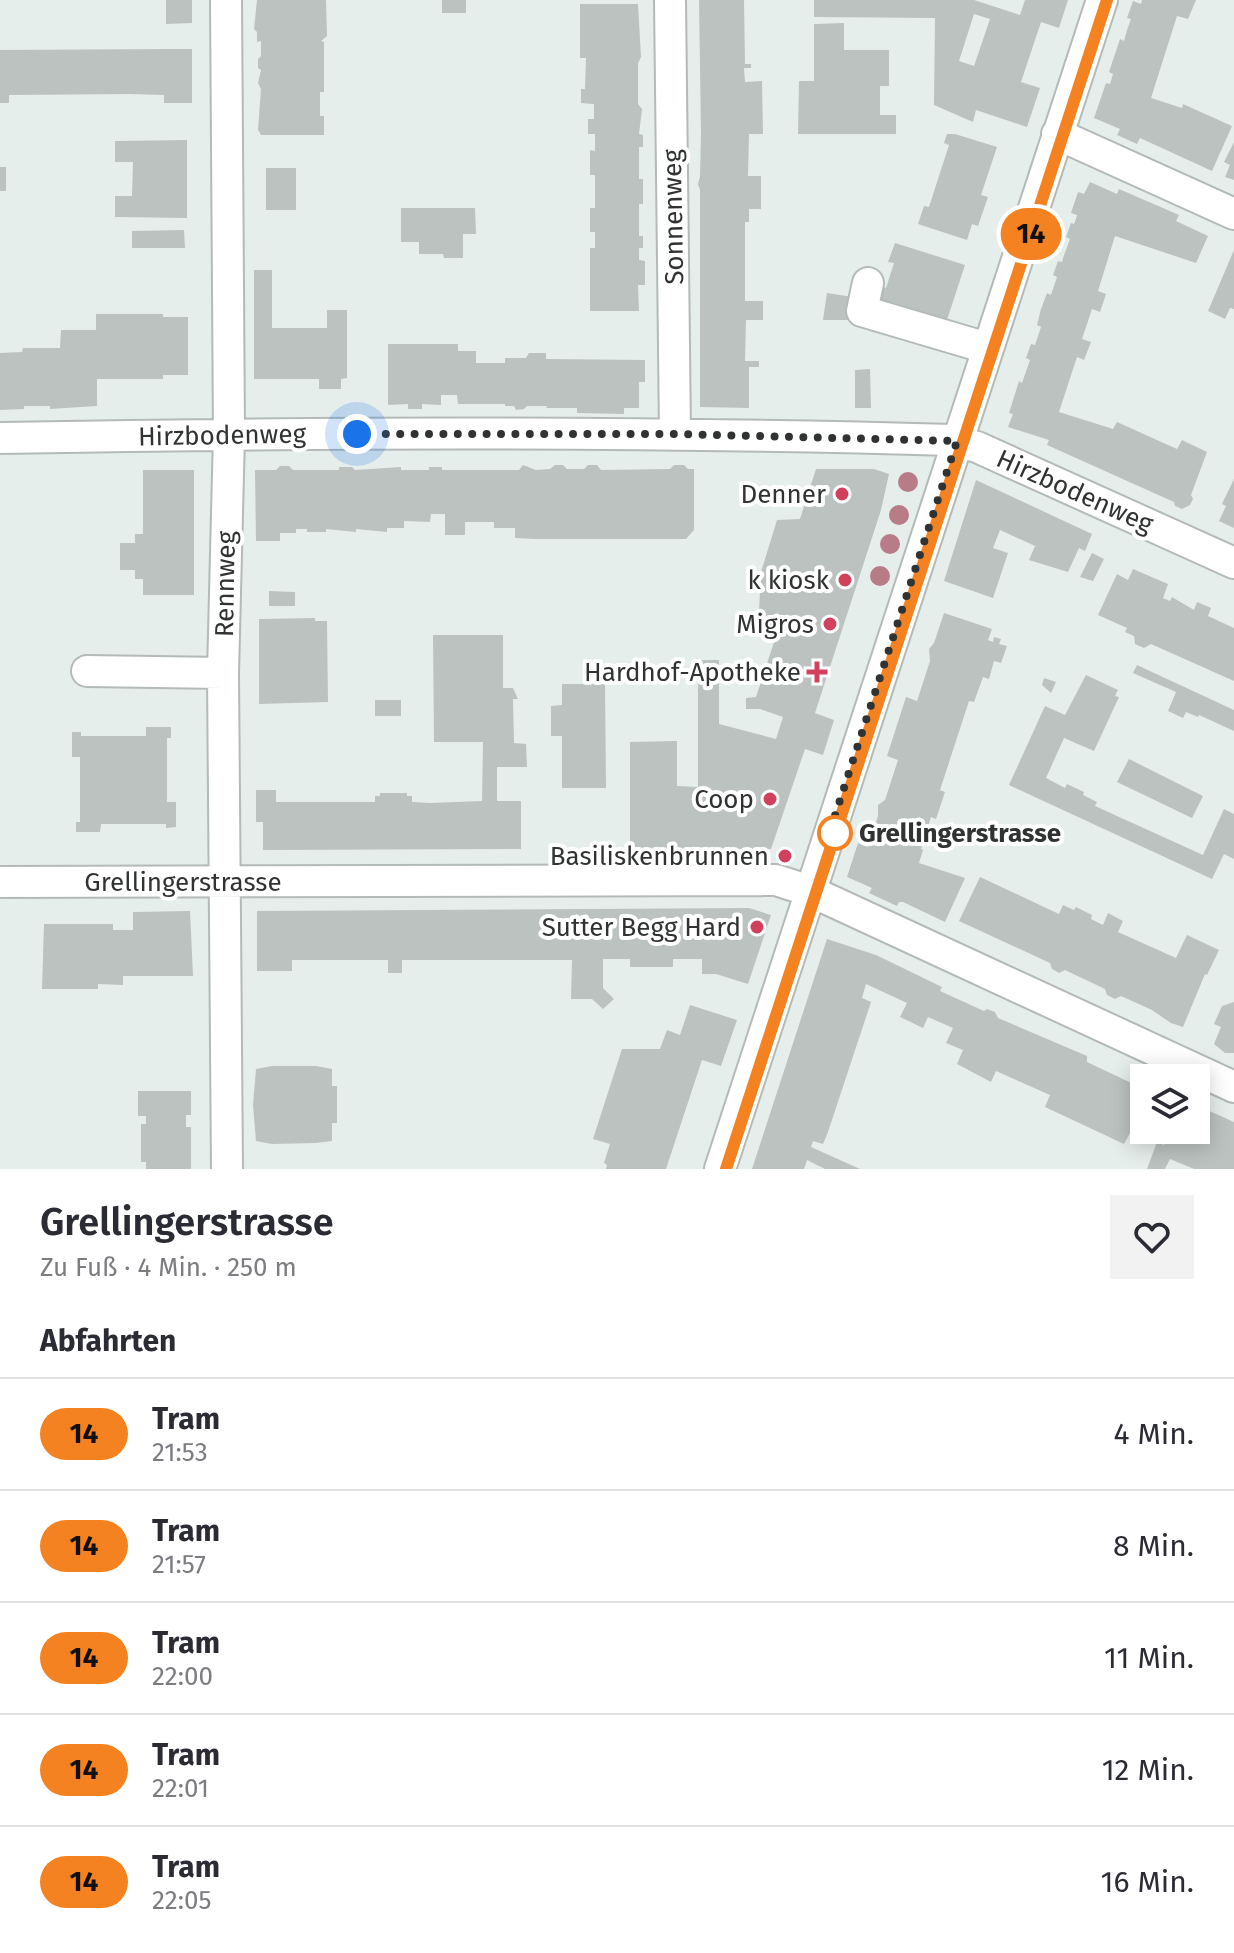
<!DOCTYPE html>
<html lang="de">
<meta charset="utf-8">
<style>
body{margin:0;font-family:"Fira Sans",sans-serif;background:#f2f2f3;color:#2b2b33;height:100vh;display:flex;flex-direction:column;font-size:30px;white-space:nowrap}
*{box-sizing:border-box;margin:0}
p{font-size:26px;color:#7c7c81}
.icon{flex:none;width:44px;height:44px;fill:none;stroke:currentColor;stroke-width:2;stroke-linecap:round;stroke-linejoin:round}
.map{position:relative;height:1169px;overflow:hidden}
.details{display:flex;flex-direction:column;background:#fff;flex:1}
.details>*{flex:none}
.badge{padding:0 16px;border-radius:26px;font-size:28px;line-height:52px}
.fabs{position:absolute;left:1130px;top:1064px;display:grid;gap:16px}
.fabs a{display:grid;place-items:center;width:80px;height:80px;border-radius:0px;background:#fff;box-shadow:0 4px 20px #0003;font-size:40px}
.you{position:absolute;width:40px;height:40px;margin:-20px;border:6px solid #fff;border-radius:50%;background:#1a73e8;box-shadow:0 0 0 12px #1a73e833}
.map>.badge{position:absolute;translate:-50% -50%;box-shadow:0 0 0 4px #fff}
h2{padding:0 40px;font-size:30px;line-height:72px}
.round{display:grid;place-items:center;flex:none;width:84px;height:84px;border-radius:0px;background:#f2f2f3}
.summary{display:flex;align-items:center;justify-content:space-between;height:136px;padding:0 40px}
h1{font-size:38px;font-weight:600;line-height:60px}
ul{padding:0;list-style:none}
li{display:flex;align-items:center;gap:24px;height:112px;padding:0 40px;border-top:2px solid #e1e1e2}
li div{flex:1}
li b{display:block;font-size:30px}
li em{font-style:normal}
li .badge{min-width:88px;font-weight:700;text-align:center}
.map>svg:first-child{display:block}
.building{fill:#bbc2bf;fill-rule:evenodd}
.lines{fill:none;stroke-linecap:round;stroke-linejoin:round}
.minor-casing{stroke:#b3bab7;stroke-width:34}
.minor{stroke:#fff;stroke-width:30}
.tram{stroke:#767b79;stroke-width:2}
.tree{fill:#b87c89}
.line-casing{stroke:#fff;stroke-width:18}
.line{stroke:#f58220;stroke-width:12}
.walk{stroke:#303332;stroke-width:8;stroke-dasharray:0 14.4}
.poi-dot{fill:#d1415c;stroke:#fff;stroke-width:3}
.stop-dot{fill:#fff;stroke:#f58220;stroke-width:4}
.labels{text-anchor:middle;stroke-width:8;stroke-linejoin:round;paint-order:stroke}
.street-label{font-size:26px;fill:#303332;stroke:#fff}
.poi-label{font-size:26px;fill:#303332;stroke:#fff;text-anchor:end}
.stop-label{font-size:26px;font-weight:bold;fill:#303332;stroke:#fff;text-anchor:start}
</style>
<div class="map">
<svg width="1234" height="1169" viewBox="0 0 1234 1169">
<rect width="100%" height="100%" fill="#e6eeeb"/>
<!-- building -->
<path class="building" d="M166,0h26v23l-26,1z
M257,0h69l1,36 -6,5 3,1v50h-4v24h4v19h-63l-3,-5 3,-41 -3,-6 3,-13 -3,-2v-9l3,-3v-15l-4,1v-10l-3,-3z
M442,0h24v13h-24z
M699,0h45l1,64h6v4h-7l1,14 17,-1 1,53h-14l-1,42h13v33h-12v13h-4v79h18v19h-17l-1,41h14v6h-10v41l-49,-1v-217l-2,-6 2,-7 1,-43z
M814,0h160l46,15 5,-15h43l-9,28 -18,-6 -20,60 19,6 -13,39 -51,-17 -3,12 -39,-17 1,-87 -121,-1zM974,14l16,5 -16,47 -15,-5z
M1142,0h54l-8,19 -11,-3 -26,82 31,10 1,-4 49,22 -20,45 -72,-33 -3,6 -20,-9 3,-6 -26,-11 12,-35 4,1 3,-10 -4,-2 11,-33 4,2 3,-11 4,-11 -4,-1 6,-17 8,3z
M580,4h58l3,53 -3,6v41l4,5 -3,25 4,1v12h-4v32h4v25h-4v32h4v12h-4v12l6,1v24h-7l1,26h-49v-63h5v-16h-5v-24h5v-33h-5v-25l5,1v-17h-7v-15h6v-15l-13,-1v-14h4l1,-31h-6z
M844,23v27h45v36h-9v29h16v19h-98l1,-53h15v-57z
M171,49h21v54h-28v-8l-34,-1 -121,1v8h-9v-53z
M947,134h8l42,13 -16,48 7,2 -10,29 -6,-2 -5,16 -49,-16 6,-18 5,1 20,-62 -5,-2z
M187,140v78l-72,-1v-21h17l1,-34h-18v-21z
M1234,142v38l-9,-3 5,-12 -6,-3z
M0,167h6v24h-6z
M266,168h30v42h-30z
M1090,182l27,12 2,-5 60,26 -3,6 32,15 -12,27 -81,-27 -17,55 8,3 -6,18 -8,-3 -10,30 9,3 -7,18 -7,-3 -18,55 54,17 4,-7 60,27 5,-9 25,12 -16,43 2,4 -3,6 -8,4 -7,-3 -1,-4 -127,-57 2,-5 -41,-13 5,-13 -4,-1 10,-32 3,2 8,-23 -4,-2 5,-14 4,1 6,-18 -4,-2 4,-16 6,-16 4,2 6,-18 -4,-2 5,-14 4,1 1,-4 7,-19 -4,-2 5,-14 3,1 2,-5 1,-4 -6,-2 7,-21 6,2z
M401,208h74l1,26h-13v24h-19l-1,-4h-24v-12h-18z
M184,230l1,18h-53v-17z
M895,243l70,22 -21,64 -70,-24 6,-19 6,2 8,-25 -6,-1z
M1234,250v59l-4,-1 -5,11 -17,-8z
M254,270h18v58h55v-18h20v68l-6,1v10h-22v-10h-65z
M827,293l26,4 -4,23h-26z
M96,314h67v3h25v58h-25v4h-66v27l-47,3v-3h-26v3l-24,1v-57l22,-1 1,-4h37l1,-18h35z
M388,344h70v7h18v12h29v-5h21l3,-5h17v6l99,1v22h-6v26h-15v6l-47,-1v-5h-31l1,-2h-20l-3,3 -8,1 -2,-4h-9v-2h-47l-1,-9h-16v10l-19,-1v5h-14v-5l-20,1z
M870,369l1,39h-16v-38z
M523,465l13,5 14,-1 5,-4h8l4,4h17l4,-4h9l4,5 69,-1 4,-4h10l4,4h6v61l-8,9h-150l-21,-1v-10h-21v-6h-29v13h-20v-21h-14l-1,8 -26,-1v7h-17v4l-31,-3v3l-30,-3v3h-19v-3h-11v4h-16v8h-24l-1,-71h21l4,-4h9l4,4h46v-3h13l3,3 46,-3v3h28v-3h13v3h77z
M816,469h58l15,5 -8,36 -66,203 19,7 -11,35 -18,-6 -34,100h-141v-107l47,-1v45l21,1v-127h21v64l57,15 7,-22 -23,-8h-14v-11l10,-1 20,-61 -18,-6 3,-58 16,-52 23,-1z
M143,470h51v125h-51v-16h-8v-9h-15v-27h15v-9h8z
M1234,479v49l-15,-7 7,-15 -4,-2z
M976,480l116,54 -7,17 -6,-3 -11,24 -39,-12 6,-14 -35,-16 -7,18 15,5 -15,45 -49,-17z
M1092,553l12,6 -11,22 -13,-4z
M1133,569l35,15 -5,14 7,3 2,-4 22,13 3,-8 14,6 -3,8 26,12v53l-83,-37 -7,4 -9,-4 -1,-8 -9,-4 2,-4 -29,-13 19,-41 11,6z
M269,591l26,1v14h-26z
M944,613l48,16 -4,11 5,2 1,-5 7,2 -2,5 8,2 -6,17 -7,-2 -5,18 -6,-2 -9,25 -5,-1 -29,89 5,2 -9,27 -5,-2 -10,32 2,1 -4,13 46,15 -20,44 -42,-20h-4l-2,4 -28,-13 3,-5 -25,-11 11,-34 10,4 10,-31v-11l7,-5 13,-40 -11,-4 19,-59 11,4 13,-40 -1,-12 5,-6z
M315,618v3h12l1,81 -69,2v-85z
M433,635h70v53h10l5,11h-5l1,44 12,1 1,23h-30v34h24v48l-258,1v-28h-7v-32h20v12h99v-6h5v-3h27v3h5v6l18,1 52,-2 1,-59h-49z
M1137,665l97,45v21l-35,-16 -1,2 -12,-5 -3,6 -15,-7 8,-19 -43,-19z
M1086,675l32,15 -3,6 4,1 -25,54 -30,-13 -18,40 19,10 2,-4 17,8 -1,3 14,7 -2,4 108,49 21,-46 10,5v45l-10,-5 -12,25 -203,-94 36,-79 20,9z
M1044,678l12,4 -5,11 -9,-8z
M562,684h43l1,104h-44v-52h-11v-30l11,-1z
M375,700h26v16h-26z
M146,727h25v11h-4v64h9v25l-10,1v-4h-65l-1,8h-24v-10h4v-65h-8v-25h9v4h65z
M1129,759l74,37 -11,22 -75,-36z
M977,827l11,4 -5,11 -9,-3z
M980,877l79,37 4,-9 11,5 2,-3 16,8 -1,4 12,6 5,-12 15,8 -5,11 58,26 11,-23 32,15 -12,25 -2,-1 -22,53 -12,-4 -19,-13 -31,-14 -6,3 -8,-4 -2,-6 -40,-19 -6,3 -7,-4 -2,-6 -91,-42z
M749,908l22,7 -23,69 -32,-10h-14v-15h-29v8h-43v-8h-27v29l11,11 -11,10 -11,-10h-21l1,-39h-170v13h-14v-13h-96v11h-35v-60z
M190,911l3,65h-70v9l-25,-1v5h-56l2,-65h69v6h20v-18z
M827,939l49,16 66,32 -2,4 44,20 3,-2 8,3 3,6 89,38v6l57,27v12l-4,8 3,1 -19,34 -79,-37 5,-12 -54,-24 -5,11 -34,-18 6,-14 -17,-7 7,-15 -25,-11 -5,11 -23,-11 7,-14 -41,-19 -4,14 9,4 -43,130 -5,12 -10,-3 -2,6 49,22h-35l-18,-9 -3,9h-52z
M1234,1002v51h-9l-11,-9 7,-17 -7,-3 8,-18z
M690,1005l47,15 -16,46 -19,-6 -36,109h-60l1,-4 -3,-2 6,-19 -17,-5 29,-90h38l7,-19 13,5z
M272,1066h44l16,3v17h5v37h-5v18l-16,2 -44,1 -16,-3 -3,-36 3,-36z
M138,1091h53v24h-5v12h5v42h-45v-7h-5v-38h5v-8h-8z
M1196,1105l38,17v47h-40l-24,-10 -5,10h-18l10,-27 7,3 6,-15h26z"/>
<g class="lines">
<defs>
<path id="minor" d="M226,0l3,434 -6,239 4,496
M670,0l5,434
M1057,134l177,80
M868,283l-6,28 125,37
M0,438c317,-6 635,-7 952,2l25,7 257,116
M87,671l136,2
M0,882l776,-2 34,11 424,196
M720,1169l382,-1169"/>
</defs>
<!-- minor casing -->
<use href="#minor" class="minor-casing"/>
<!-- minor -->
<use href="#minor" class="minor"/>
<!-- tram -->
<path class="tram" d="M726,1169l381,-1169"/>
</g>
<!-- trees -->
<g class="tree">
<circle cx="908" cy="482" r="10"/>
<circle cx="899" cy="515" r="10"/>
<circle cx="890" cy="544" r="10"/>
<circle cx="880" cy="576" r="10"/>
</g>
<g class="lines">
<defs>
<path id="line" d="M726,1169l381,-1169"/>
</defs>
<!-- line casing -->
<use href="#line" class="line-casing"/>
<!-- line -->
<use href="#line" class="line"/>
<!-- walk -->
<path class="walk" d="M357,434h318l282,7 -129,396 7,-4"/>
</g>
<!-- markers -->
<g class="poi-dot">
<circle cx="842" cy="494" r="8"/>
<circle cx="845" cy="580" r="8"/>
<circle cx="830" cy="624" r="8"/>
<path d="M813 660h8v8h8v8h-8v8h-8v-8h-8v-8h8z"/>
<circle cx="770" cy="799" r="8"/>
<circle cx="785" cy="856" r="8"/>
<circle cx="757" cy="927" r="8"/>
</g>
<circle class="stop-dot" cx="835" cy="833" r="16"/>
<g class="labels">
<!-- street labels -->
<g class="street-label">
<text transform="translate(673 217) rotate(-91)" y="9">Sonnenweg</text>
<text transform="translate(222 435) rotate(-1)" y="9">Hirzbodenweg</text>
<text transform="translate(1075 491) rotate(24)" y="9">Hirzbodenweg</text>
<text transform="translate(225 584) rotate(-89)" y="9">Rennweg</text>
<text x="183" y="891">Grellingerstrasse</text>
</g>
<!-- poi labels -->
<g class="poi-label">
<text x="826" y="503">Denner</text>
<text x="829" y="589">k kiosk</text>
<text x="814" y="633">Migros</text>
<text x="801" y="681">Hardhof-Apotheke</text>
<text x="754" y="808">Coop</text>
<text x="769" y="865">Basiliskenbrunnen</text>
<text x="741" y="936">Sutter Begg Hard</text>
</g>
<!-- stop labels -->
<g class="stop-label">
<text x="859" y="842">Grellingerstrasse</text>
</g>
</g>
</svg>
<div class="fabs">
<a><svg class="icon" aria-label="layers" viewBox="0 0 24 24"><path d="M12 4l9 5-9 5-9-5zM3 14l9 5 9-5"/></svg></a>
</div>
<div class="you" style="left:357px;top:434px"></div>
<b class="badge" style="left:1031px;top:234px;background:#f58220;color:#111">14</b>
</div>
<section class="details">
<div class="summary"><div><h1>Grellingerstrasse</h1><p>Zu Fuß · 4 Min. · 250 m</p></div><a class="round"><svg class="icon" aria-label="heart" viewBox="0 0 24 24"><path d="M12 20l-8-8c-3-5 5-10 8-4 3-6 11-1 8 4z"/></svg></a></div>
<h2>Abfahrten</h2>
<ul>
<li><span class="badge" style="background:#f58220;color:#111">14</span><div><b>Tram</b><p>21:53</p></div><em>4 Min.</em></li>
<li><span class="badge" style="background:#f58220;color:#111">14</span><div><b>Tram</b><p>21:57</p></div><em>8 Min.</em></li>
<li><span class="badge" style="background:#f58220;color:#111">14</span><div><b>Tram</b><p>22:00</p></div><em>11 Min.</em></li>
<li><span class="badge" style="background:#f58220;color:#111">14</span><div><b>Tram</b><p>22:01</p></div><em>12 Min.</em></li>
<li><span class="badge" style="background:#f58220;color:#111">14</span><div><b>Tram</b><p>22:05</p></div><em>16 Min.</em></li>
</ul>
</section>
